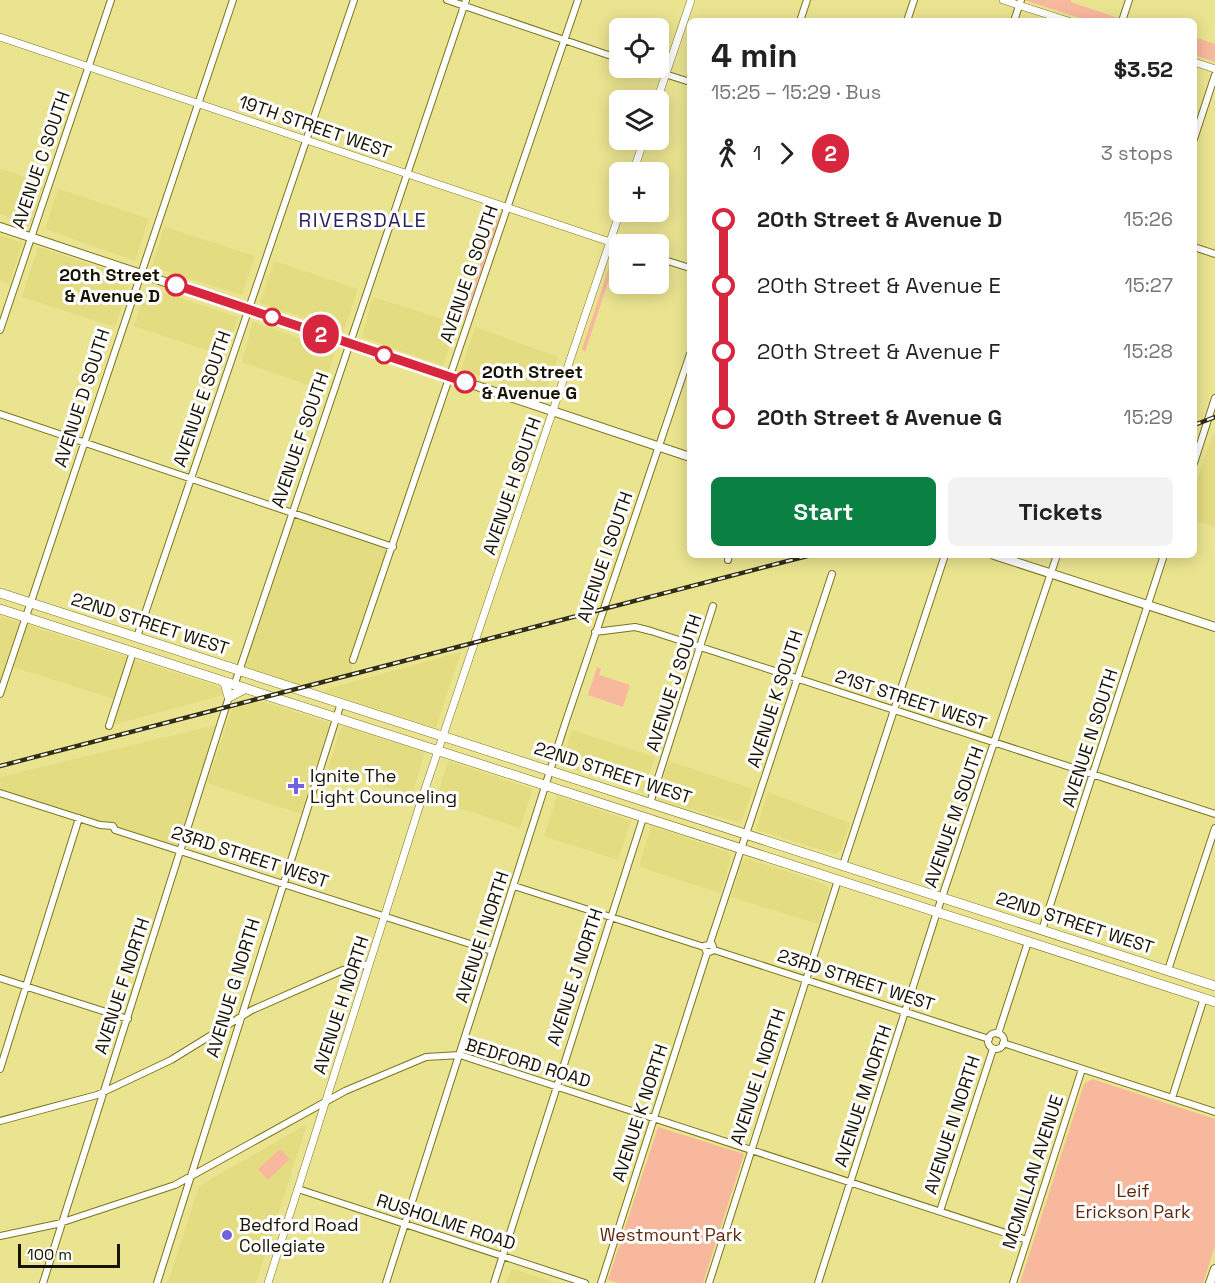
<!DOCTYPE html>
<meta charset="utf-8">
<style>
body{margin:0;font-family:"Space Grotesk",sans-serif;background:#f2f2f2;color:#222;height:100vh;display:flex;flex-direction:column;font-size:22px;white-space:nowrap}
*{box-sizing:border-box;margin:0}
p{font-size:20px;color:#767676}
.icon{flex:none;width:33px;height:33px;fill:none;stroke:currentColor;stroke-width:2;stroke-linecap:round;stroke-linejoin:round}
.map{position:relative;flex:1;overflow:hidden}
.panel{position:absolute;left:687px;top:18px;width:510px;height:540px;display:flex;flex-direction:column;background:#fff;border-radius:9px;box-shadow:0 3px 15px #0003}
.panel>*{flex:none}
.badge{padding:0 12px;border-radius:20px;font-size:21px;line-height:39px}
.controls{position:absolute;left:609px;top:18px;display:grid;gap:12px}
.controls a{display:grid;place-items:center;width:60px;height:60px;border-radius:9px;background:#fff;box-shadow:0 3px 15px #0003;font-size:30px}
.scale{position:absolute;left:18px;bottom:15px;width:102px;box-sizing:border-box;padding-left:6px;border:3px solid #161300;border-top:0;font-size:16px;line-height:21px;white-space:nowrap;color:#161300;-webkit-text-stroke:4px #fff;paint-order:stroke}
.map>.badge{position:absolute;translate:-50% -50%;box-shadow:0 0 0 3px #fff}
.legs{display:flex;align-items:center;gap:9px;height:66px;padding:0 24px;font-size:20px}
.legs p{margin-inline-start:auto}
.headline{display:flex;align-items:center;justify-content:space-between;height:102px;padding:0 24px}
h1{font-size:33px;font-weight:700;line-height:45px}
.action{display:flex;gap:12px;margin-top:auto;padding:12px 24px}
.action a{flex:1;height:69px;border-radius:9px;background:#0b8043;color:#fff;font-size:24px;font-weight:700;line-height:69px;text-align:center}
.action a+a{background:#f2f2f2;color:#222}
ul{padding:0 24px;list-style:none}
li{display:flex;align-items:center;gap:21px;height:66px;font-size:22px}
li i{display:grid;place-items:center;width:9px;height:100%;margin:0 8px;background:currentColor}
li i::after{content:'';width:15px;height:15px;margin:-8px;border:4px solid;border-radius:50%;background:#fff}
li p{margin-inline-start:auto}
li:first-child i{background:linear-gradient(#0000 50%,currentColor 0)}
li:last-child i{background:linear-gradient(currentColor 50%,#0000 0)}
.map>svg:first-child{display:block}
.built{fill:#e3dc80}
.green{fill:#f8b89d}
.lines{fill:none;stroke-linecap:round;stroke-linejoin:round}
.minor-casing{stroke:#7b741d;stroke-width:8}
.tertiary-casing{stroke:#7b741d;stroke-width:8}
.secondary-casing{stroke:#7b741d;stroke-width:10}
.primary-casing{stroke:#7b741d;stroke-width:10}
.minor{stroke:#fff;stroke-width:6}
.tertiary{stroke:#fff;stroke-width:7}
.secondary{stroke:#fff;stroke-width:8}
.primary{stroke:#fff;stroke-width:9}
.rail-casing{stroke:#302d12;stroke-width:4.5}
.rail{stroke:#fff;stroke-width:2;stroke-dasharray:7;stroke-linecap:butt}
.line-1-casing{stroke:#fff;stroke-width:14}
.line-1{stroke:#d7263d;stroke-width:9}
.stop-1-dot{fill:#fff;stroke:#d7263d;stroke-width:3}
.poi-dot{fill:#7264df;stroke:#fff;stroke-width:2}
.labels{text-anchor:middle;stroke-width:6;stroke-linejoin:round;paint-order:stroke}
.street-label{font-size:18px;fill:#161300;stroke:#fff}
.stop-label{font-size:18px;font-weight:bold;fill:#161300;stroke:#fff;text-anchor:end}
.poi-label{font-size:18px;fill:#161300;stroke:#fff;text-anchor:start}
.park-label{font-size:18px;fill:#61290c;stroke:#fff}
.neighbourhood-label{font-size:20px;letter-spacing:1.5px;fill:#2a235d;stroke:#fff}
</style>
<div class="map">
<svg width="1215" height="1283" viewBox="0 0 1215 1283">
<rect width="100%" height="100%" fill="#eae491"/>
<!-- built -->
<path class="built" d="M0,169l44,14 -14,42 -30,-11z
M58,189l91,30 -14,42 -90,-32z
M164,227l91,29 -13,39 -90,-28z
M0,235l23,8 -14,41 -9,-3z
M38,247l86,29 5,10 -14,41 -93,-30z
M274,261l84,28 -14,42 -84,-28z
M147,287l91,30 -13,39 -91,-30z
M373,297l84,27 -14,42 -81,-29z
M253,322l82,29 -12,39 -81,-28z
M475,327l83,30 -13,39 -84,-26z
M1215,434v93l-21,-7v-31l18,-53z
M291,513l102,34 -40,113 -2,15 -55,13 -57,-19z
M0,616l222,72 1,7 -114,31 8,-26 -107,-34 -10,28z
M461,652l-25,76 -112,-36 3,-3z
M261,701l69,22 -29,91 -94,-31 25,-74z
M216,725l-37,121 -179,-56v-13z
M343,726l82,26 -13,43 -84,-26 13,-42z
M572,730l83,27 -12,35 -82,-27z
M448,761l85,28 -13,39 -84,-28z
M669,761l84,28 -11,31 -4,2 -82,-22z
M768,792l82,31 -9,27 -6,4 -79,-24z
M557,796l74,25 -13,39 -74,-24z
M651,826l77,26 3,7 -11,34 -81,-26z
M746,858l81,27 2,5 -11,34 -87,-27 11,-35z
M307,1124l-51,159h-88l31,-97z
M512,1269l45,14h-52z"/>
<!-- green -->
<path class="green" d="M1024,0h47v2l56,19h-38z
M1194,37l21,7v18l-21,-7z
M497,215h3l-35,103h-3z
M613,255h4l-32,97 -3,-3z
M597,667l4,2 -2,6 31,10 -7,22 -35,-12z
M1092,1079l123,40v127l-12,37h-183l64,-199z
M658,1127l86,27 -41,129h-84l-11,-3z
M280,1149l10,10 -22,21 -10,-11z"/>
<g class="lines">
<defs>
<path id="minor" d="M447,0l173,59
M800,21l7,-21
M907,21l7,-21
M1014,21l7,-21
M1122,21l7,-21
M646,68l44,14
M1194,139l21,-64
M610,242l10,3
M1194,247l21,7
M658,258l32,10
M0,330l111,-330
M0,414l393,133
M1194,463l21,-65
M728,560l1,-5
M595,632l40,-5 16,4 564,183
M137,637l217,-637
M353,660l225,-660
M234,686l232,-686
M0,694l233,-694
M109,726l24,-74
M0,793l100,32 13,1 2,4 377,121
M650,803l63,-197
M843,865l102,-310
M514,886l190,61
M1042,930l122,-375
M710,943l122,-369
M714,950l-2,-6 -8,2 3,7 7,-3 275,89
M1168,970l47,-142
M0,978l128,41
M988 1041a8 8 0 1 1 16 0a8 8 0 1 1-16 0Z
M998,1034l30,-92
M1003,1043l212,69
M0,1069l79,-251
M1172,1098l32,-100
M0,1121l97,-26 74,-35 81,-50 91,-40 26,-6
M298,1189l287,94
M940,1211l53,-162
M0,1236l57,-12 118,-39 170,-94 81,-34 34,-2 567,185
M43,1283l186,-586
M157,1283l184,-580
M386,1283l179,-559 125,-370
M494,1283l149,-465
M601,1283l106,-330
M709,1283l129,-403
M818,1283l117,-365 122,-363
M1013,1283l69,-214"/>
<path id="tertiary" d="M1003,0l65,21
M0,37l610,205
M1194,62l21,7
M657,100l34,-100
M633,172l11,-32
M268,1283l154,-485 198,-586"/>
<path id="secondary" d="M0,227l690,230
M994,555l221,72
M1210,1283l5,-14"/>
<path id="primary" d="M0,593l1215,393
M0,609l1215,393
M225,683l4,14 15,-8"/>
</defs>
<!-- minor casing -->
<use href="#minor" class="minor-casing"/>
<!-- tertiary casing -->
<use href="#tertiary" class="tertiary-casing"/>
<!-- secondary casing -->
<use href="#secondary" class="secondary-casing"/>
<!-- primary casing -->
<use href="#primary" class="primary-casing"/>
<!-- minor -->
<use href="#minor" class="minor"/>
<!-- tertiary -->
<use href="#tertiary" class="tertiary"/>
<!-- secondary -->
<use href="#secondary" class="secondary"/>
<!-- primary -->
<use href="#primary" class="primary"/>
<defs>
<path id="rail" d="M1194,425l21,-8
M0,766l811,-211"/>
</defs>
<!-- rail casing -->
<use href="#rail" class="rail-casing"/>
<!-- rail -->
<use href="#rail" class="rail"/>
</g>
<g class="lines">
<defs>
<path id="line-1" d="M176,285l289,97"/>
</defs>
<!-- line-1 casing -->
<use href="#line-1" class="line-1-casing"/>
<!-- line-1 -->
<use href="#line-1" class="line-1"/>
</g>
<!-- markers -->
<g class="stop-1-dot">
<circle cx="176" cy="285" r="10"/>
<circle cx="272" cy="317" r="8"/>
<circle cx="384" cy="355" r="8"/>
<circle cx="465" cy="382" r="10"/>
</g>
<g class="poi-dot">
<path d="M293 777h6v6h6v6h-6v6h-6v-6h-6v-6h6z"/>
<circle cx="227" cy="1235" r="6"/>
</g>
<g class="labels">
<!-- street labels -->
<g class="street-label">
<text transform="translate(315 127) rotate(19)" y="6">19TH STREET WEST</text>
<text transform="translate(41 160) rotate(-71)" y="6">AVENUE C SOUTH</text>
<text transform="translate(469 274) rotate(-71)" y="6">AVENUE G SOUTH</text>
<text transform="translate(82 398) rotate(-72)" y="6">AVENUE D SOUTH</text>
<text transform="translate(202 399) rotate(-71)" y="6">AVENUE E SOUTH</text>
<text transform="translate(300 440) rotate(-71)" y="6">AVENUE F SOUTH</text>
<text transform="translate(512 486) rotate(-71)" y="6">AVENUE H SOUTH</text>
<text transform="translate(605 557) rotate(-71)" y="6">AVENUE I SOUTH</text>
<text transform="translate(150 624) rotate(18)" y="6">22ND STREET WEST</text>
<text transform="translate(674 683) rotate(-72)" y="6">AVENUE J SOUTH</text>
<text transform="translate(775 699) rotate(-72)" y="6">AVENUE K SOUTH</text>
<text transform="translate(911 700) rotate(18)" y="6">21ST STREET WEST</text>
<text transform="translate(1090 738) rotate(-72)" y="6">AVENUE N SOUTH</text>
<text transform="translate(613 773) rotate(18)" y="6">22ND STREET WEST</text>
<text transform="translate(954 817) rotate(-71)" y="6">AVENUE M SOUTH</text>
<text transform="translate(250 857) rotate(18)" y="6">23RD STREET WEST</text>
<text transform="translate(1075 923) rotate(18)" y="6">22ND STREET WEST</text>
<text transform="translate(482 937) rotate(-72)" y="6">AVENUE I NORTH</text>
<text transform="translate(575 977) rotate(-72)" y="6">AVENUE J NORTH</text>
<text transform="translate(856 980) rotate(18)" y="6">23RD STREET WEST</text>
<text transform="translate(122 986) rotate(-72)" y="6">AVENUE F NORTH</text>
<text transform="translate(233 988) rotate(-73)" y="6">AVENUE G NORTH</text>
<text transform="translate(341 1005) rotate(-72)" y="6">AVENUE H NORTH</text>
<text transform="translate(528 1063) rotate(17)" y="6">BEDFORD ROAD</text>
<text transform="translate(758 1077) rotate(-72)" y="6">AVENUE L NORTH</text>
<text transform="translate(863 1096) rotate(-72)" y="6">AVENUE M NORTH</text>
<text transform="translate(640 1113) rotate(-72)" y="6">AVENUE K NORTH</text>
<text transform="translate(952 1125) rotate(-72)" y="6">AVENUE N NORTH</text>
<text transform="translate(1033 1172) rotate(-72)" y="6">MCMILLAN AVENUE</text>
<text transform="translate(446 1222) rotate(18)" y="6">RUSHOLME ROAD</text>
</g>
<!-- stop labels -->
<g class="stop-label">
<text x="160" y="281">20th Street<tspan x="160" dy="21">&amp; Avenue D</tspan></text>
<text x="482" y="378" text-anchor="start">20th Street<tspan x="482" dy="21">&amp; Avenue G</tspan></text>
</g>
<!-- poi labels -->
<g class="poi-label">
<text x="310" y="782">Ignite The<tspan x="310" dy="21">Light Counceling</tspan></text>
<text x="239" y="1231">Bedford Road<tspan x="239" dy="21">Collegiate</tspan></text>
</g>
<!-- park labels -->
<g class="park-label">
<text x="1133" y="1197">Leif<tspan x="1133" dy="21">Erickson Park</tspan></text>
<text x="671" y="1241">Westmount Park</text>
</g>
<!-- neighbourhood labels -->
<g class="neighbourhood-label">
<text x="363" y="227">RIVERSDALE</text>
</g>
</g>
</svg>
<div class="controls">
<a><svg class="icon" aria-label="locate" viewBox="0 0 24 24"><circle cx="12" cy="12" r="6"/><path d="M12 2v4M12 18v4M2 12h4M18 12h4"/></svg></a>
<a><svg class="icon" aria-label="layers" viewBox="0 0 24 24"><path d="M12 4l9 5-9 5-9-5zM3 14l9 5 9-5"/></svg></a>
<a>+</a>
<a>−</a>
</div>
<div class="scale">100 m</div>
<b class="badge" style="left:321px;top:334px;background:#d7263d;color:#fff">2</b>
<section class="panel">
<div class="headline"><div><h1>4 min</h1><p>15:25 – 15:29 · Bus</p></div><b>$3.52</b></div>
<div class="legs"><svg class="icon" aria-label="walk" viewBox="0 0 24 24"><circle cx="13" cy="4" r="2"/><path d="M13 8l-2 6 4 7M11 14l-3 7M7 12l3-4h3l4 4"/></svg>1<svg class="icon" aria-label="forward" viewBox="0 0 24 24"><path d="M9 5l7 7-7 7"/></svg><b class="badge" style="background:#d7263d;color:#fff">2</b><p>3 stops</p></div>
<ul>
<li><i style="color:#d7263d"></i><b>20th Street &amp; Avenue D</b><p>15:26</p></li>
<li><i style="color:#d7263d"></i><span>20th Street &amp; Avenue E</span><p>15:27</p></li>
<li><i style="color:#d7263d"></i><span>20th Street &amp; Avenue F</span><p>15:28</p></li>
<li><i style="color:#d7263d"></i><b>20th Street &amp; Avenue G</b><p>15:29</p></li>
</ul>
<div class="action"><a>Start</a><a>Tickets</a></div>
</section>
</div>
